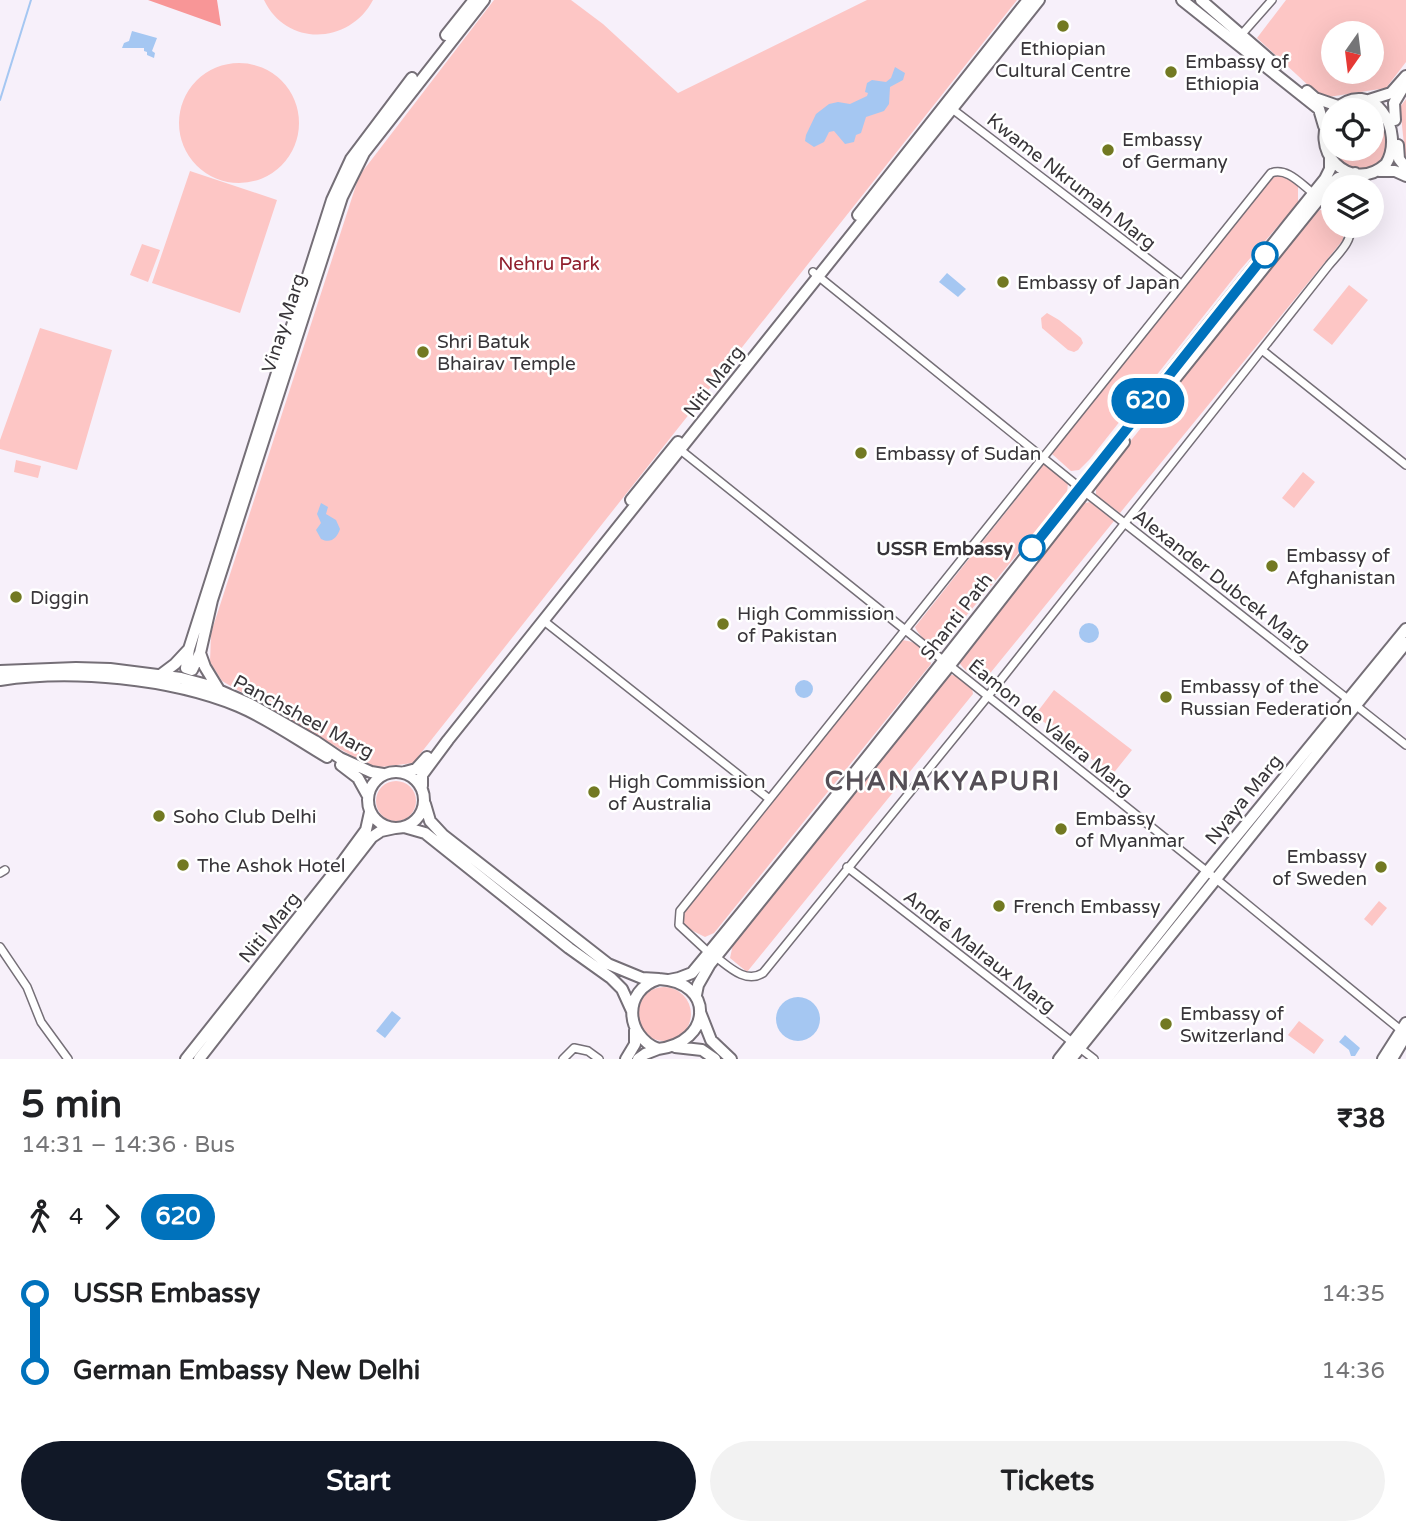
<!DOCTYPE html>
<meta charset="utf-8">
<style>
body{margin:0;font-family:"Varela Round",sans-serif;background:#f2f2f2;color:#202124;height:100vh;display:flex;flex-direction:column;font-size:26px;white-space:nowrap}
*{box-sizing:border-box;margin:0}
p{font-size:23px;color:#757577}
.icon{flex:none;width:38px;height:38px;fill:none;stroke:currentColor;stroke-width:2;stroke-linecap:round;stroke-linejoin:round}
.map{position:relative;height:1059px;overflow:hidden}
.drawer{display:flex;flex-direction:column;background:#fff;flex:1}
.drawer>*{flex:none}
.badge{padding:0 14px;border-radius:23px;font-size:24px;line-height:46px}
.needle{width:46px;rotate:194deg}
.tools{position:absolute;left:1321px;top:21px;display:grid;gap:14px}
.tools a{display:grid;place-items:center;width:63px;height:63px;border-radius:50%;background:#fff;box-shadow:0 7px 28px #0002;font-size:35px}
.map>.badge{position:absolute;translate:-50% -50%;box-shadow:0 0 0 4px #fff}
.legs{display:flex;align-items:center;gap:10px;height:77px;padding:0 21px;font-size:23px}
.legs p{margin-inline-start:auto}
.head{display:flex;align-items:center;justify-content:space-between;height:119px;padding:0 21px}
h1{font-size:38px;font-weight:700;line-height:52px}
.action{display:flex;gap:14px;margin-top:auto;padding:14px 21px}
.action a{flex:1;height:80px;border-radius:42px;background:#111827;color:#fff;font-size:28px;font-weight:700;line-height:80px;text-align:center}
.action a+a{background:#f2f2f2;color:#202124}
ul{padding:0 21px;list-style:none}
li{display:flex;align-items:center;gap:24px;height:77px;font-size:26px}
li i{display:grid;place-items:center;width:10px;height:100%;margin:0 9px;background:currentColor}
li i::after{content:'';width:18px;height:18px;margin:-9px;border:5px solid;border-radius:50%;background:#fff}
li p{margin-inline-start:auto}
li:first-child i{background:linear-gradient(#0000 50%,currentColor 0)}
li:last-child i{background:linear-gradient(currentColor 50%,#0000 0)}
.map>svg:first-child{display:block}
.green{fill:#fdc6c5;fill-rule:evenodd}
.forest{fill:#f89697}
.water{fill:#a5c7f2}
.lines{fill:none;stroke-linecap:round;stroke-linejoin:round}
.stream{stroke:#a5c7f2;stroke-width:2}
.street-casing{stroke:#756f77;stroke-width:10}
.secondary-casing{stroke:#756f77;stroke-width:14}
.street{stroke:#fff;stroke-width:7}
.secondary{stroke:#fff;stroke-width:10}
.line-1-casing{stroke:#fff;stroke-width:16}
.line-1{stroke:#0072bc;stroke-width:10}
.poi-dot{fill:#727922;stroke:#fff;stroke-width:2.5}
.stop-1-dot{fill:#fff;stroke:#0072bc;stroke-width:3.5}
.labels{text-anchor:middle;stroke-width:5;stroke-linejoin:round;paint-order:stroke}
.poi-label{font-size:19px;fill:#383539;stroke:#fff;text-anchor:start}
.street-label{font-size:19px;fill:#383539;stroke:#fff}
.park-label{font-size:19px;fill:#91202e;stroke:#fff}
.stop-label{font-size:19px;font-weight:bold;fill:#383539;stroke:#fff;text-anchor:end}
.district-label{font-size:26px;font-weight:bold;letter-spacing:2px;fill:#544e56;stroke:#fff}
</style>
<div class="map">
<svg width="1406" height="1059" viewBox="0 0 1406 1059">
<rect width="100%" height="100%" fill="#f7f0fa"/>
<!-- green -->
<path class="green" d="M264,0h109c-23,44 -86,48 -109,0z
M494,0h77l32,24 75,69 189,-93h150l-604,763 -40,5 -151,-87 -12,-19 1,-29 148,-457z
M1286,0h120v62l-20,26 -64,10 -65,-60zM1334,33h38v39h-38z
M179 123a60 60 0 1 1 120 0a60 60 0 1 1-120 0Z
M1406,99v64l-6,-56z
M1358,108c16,1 21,7 31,18 -1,8 1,22 -3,29 -12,28 -69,10 -53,-30l1,24h38v-39h-24z
M190,171l87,29 -37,113 -88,-30z
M1280,174l11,3 7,7v19l-58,67 -150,189 -11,11 -8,1 -19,-17 221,-279z
M1327,209l6,4 1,13h10l-1,14 -223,273 -24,-18v-11l219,-273z
M142,244l18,6 -12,32 -18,-7z
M1349,285l19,15 -36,45 -19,-15z
M1047,313l12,7 22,18 2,5 -5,7 -4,2 -6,-2 -26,-22 -1,-10z
M40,328l72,22 -35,120 -77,-21v-9z
M16,460l25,6 -3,12 -24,-6z
M1044,464l24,18 -1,12 -125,151c-11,1 -23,-8 -27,-18z
M1303,472l12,10 -21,26 -12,-10z
M1090,502l24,19 -131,161c-11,-6 -18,-11 -25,-21l123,-157z
M901,640c15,1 27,9 30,24l-217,269 -9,4 -18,-9 -7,-11z
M946,674l12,2 14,12 1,6 -226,278 -17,-14 3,-14 146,-181z
M1054,690l78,60 -20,25 -77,-60z
M376 801a20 20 0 1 1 40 0a20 20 0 1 1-40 0Z
M1379,901l8,7 -15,18 -8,-7z
M637 1014a27 27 0 1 1 54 0a27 27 0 1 1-54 0Z
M1299,1021l25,19 -10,14 -26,-19z"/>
<!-- forest -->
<path class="forest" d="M148,0h69l4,26z"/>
<!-- water -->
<path class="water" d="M132,31l25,7 -5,13 3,2 -1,5 -7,-3v-3l-3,-1v-3h-22l2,-5 5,-2z
M895,67l10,6 -2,7 -13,7 -1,17 -5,7 -18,6 -5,16 -5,2 -2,7 -9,2 -11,-13 -5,1 -5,10 -10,5 -9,-6 1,-6 10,-21 13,-10 9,-2 12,2 17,-8 1,-3 -3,-1 2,-9 5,-3 14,2 5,-4z
M947,273l19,16 -8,8 -19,-15z
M321,503l7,4 -2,7 10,6 4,9c-3,9 -9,15 -19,10l-5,-9 5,-7 -4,-9z
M1079 633a10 10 0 1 1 20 0a10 10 0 1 1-20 0Z
M795 689a9 9 0 1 1 18 0a9 9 0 1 1-18 0Z
M776 1019a22 22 0 1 1 44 0a22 22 0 1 1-44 0Z
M392,1011l9,7 -16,20 -9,-7z
M1345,1035l15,13 -5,8h-4l-2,-6 -10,-8z"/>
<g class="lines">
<!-- stream -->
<path class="stream" d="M0,100l31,-100"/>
<defs>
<path id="street" d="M1242,34l30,-34
M951,108l230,176
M1320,200l14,11
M813,272l266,215
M1262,350l144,115
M678,448l537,430 187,153
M1085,492l321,253
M544,621l224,177
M847,867l247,192
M0,873l5,-3
M0,947l27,40 14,35 27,37
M708,952l-29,-27 1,-14 591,-738c16,-6 30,11 42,20
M716,957c13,10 30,27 47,16l225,-277 341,-431c10,-12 24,-24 21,-39
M563,1059l11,-11 14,3 11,8"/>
<path id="secondary" d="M1182,0l137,109 5,17
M1201,0l75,65
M446,35l28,-35
M1307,91l8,7 23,8
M1369,100l22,-7 15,-17
M1334,111c-30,38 17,85 52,53 20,-33 -13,-89 -52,-54
M1395,120l-1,-17 10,-17
M1398,145l1,14 7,9
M1379,171h16l11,5
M858,215l170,-215
M1141,421l191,-238 6,-5 17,-5
M631,500l47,-58
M189,649l-3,19 6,2 8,-17 12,-53 130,-403 22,-44 120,-153
M200,653l5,14 14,23
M0,671l76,-3 34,1 71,9 26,7 43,19 65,37 25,17 31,14 12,2
M159,676l16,-12 14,-15 143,-449 19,-41 61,-81
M0,680c72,-11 170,-2 238,26 31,13 60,34 89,51
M341,765l17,13 10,18
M368 800a28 28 0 1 1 56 0a28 28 0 1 1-56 0Z
M405,772l11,-3 11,-12
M422,786v-11l26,-35 591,-740
M425,804l5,17 13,14 165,129 34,14 17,1
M404,827l21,6 144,115 42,30 11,11 10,22
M659,979c57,3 53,64 -1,70 -33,-13 -36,-59 1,-70z
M669,980l10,-2 13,-5c216,-261 420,-531 633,-794l5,-10v-12
M696,995l2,-10 12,-21 240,-299 174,-223
M700,1012l11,28 20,19
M675,1047l27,3 13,9
M186,1059l158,-199 22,-30 4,-18
M199,1059l173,-222 9,-6 14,-3
M626,1059l9,-15v-14
M638,1059l7,-5 13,-5
M1059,1059l148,-187 199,-243
M1071,1059l335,-416
M1383,1059l23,-36
M1392,1059l14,-24"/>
</defs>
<!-- street casing -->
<use href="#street" class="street-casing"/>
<!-- secondary casing -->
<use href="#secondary" class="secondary-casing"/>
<!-- street -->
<use href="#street" class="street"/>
<!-- secondary -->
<use href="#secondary" class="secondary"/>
</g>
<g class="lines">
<defs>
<path id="line-1" d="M1032,548l233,-293"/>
</defs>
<!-- line-1 casing -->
<use href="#line-1" class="line-1-casing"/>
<!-- line-1 -->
<use href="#line-1" class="line-1"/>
</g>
<!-- markers -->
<g class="poi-dot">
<circle cx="1063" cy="26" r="7"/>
<circle cx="1171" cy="72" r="7"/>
<circle cx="1108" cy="150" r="7"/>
<circle cx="1003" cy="282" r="7"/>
<circle cx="423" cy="352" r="7"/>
<circle cx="861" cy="453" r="7"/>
<circle cx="1272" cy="566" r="7"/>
<circle cx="16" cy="597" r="7"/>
<circle cx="723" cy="624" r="7"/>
<circle cx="1166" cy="697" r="7"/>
<circle cx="594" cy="792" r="7"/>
<circle cx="159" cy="816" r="7"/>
<circle cx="1061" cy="829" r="7"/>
<circle cx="183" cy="865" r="7"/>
<circle cx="1381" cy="867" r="7"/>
<circle cx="999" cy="906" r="7"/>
<circle cx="1166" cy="1024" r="7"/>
</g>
<g class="stop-1-dot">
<circle cx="1265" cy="255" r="12"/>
<circle cx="1032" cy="548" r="12"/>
</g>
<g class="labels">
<!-- poi labels -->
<g class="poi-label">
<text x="1063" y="55" text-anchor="middle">Ethiopian<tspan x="1063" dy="22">Cultural Centre</tspan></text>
<text x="1185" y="68">Embassy of<tspan x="1185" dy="22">Ethiopia</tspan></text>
<text x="1122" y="146">Embassy<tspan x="1122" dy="22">of Germany</tspan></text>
<text x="1017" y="289">Embassy of Japan</text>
<text x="437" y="348">Shri Batuk<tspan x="437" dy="22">Bhairav Temple</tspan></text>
<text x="875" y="460">Embassy of Sudan</text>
<text x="1286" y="562">Embassy of<tspan x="1286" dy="22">Afghanistan</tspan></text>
<text x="30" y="604">Diggin</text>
<text x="737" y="620">High Commission<tspan x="737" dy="22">of Pakistan</tspan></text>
<text x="1180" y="693">Embassy of the<tspan x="1180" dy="22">Russian Federation</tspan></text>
<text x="608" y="788">High Commission<tspan x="608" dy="22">of Australia</tspan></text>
<text x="173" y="823">Soho Club Delhi</text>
<text x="1075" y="825">Embassy<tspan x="1075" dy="22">of Myanmar</tspan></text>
<text x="1367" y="863" text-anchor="end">Embassy<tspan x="1367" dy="22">of Sweden</tspan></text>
<text x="197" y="872">The Ashok Hotel</text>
<text x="1013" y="913">French Embassy</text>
<text x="1180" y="1020">Embassy of<tspan x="1180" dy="22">Switzerland</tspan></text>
</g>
<!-- street labels -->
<g class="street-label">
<text transform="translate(1072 181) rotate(38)" y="7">Kwame Nkrumah Marg</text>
<text transform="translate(283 323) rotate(-72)" y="7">Vinay Marg</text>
<text transform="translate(713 381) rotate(-52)" y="7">Niti Marg</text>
<text transform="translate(1222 580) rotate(38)" y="7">Alexander Dubcek Marg</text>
<text transform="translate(956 616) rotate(-52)" y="7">Shanti Path</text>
<text transform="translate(304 716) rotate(28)" y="7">Panchsheel Marg</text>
<text transform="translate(1051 727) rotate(39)" y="7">Éamon de Valera Marg</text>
<text transform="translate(1243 799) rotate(-51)" y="7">Nyaya Marg</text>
<text transform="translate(269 927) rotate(-51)" y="7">Niti Marg</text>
<text transform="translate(980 951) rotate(38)" y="7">André Malraux Marg</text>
</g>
<!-- park labels -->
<g class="park-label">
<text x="549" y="270">Nehru Park</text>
</g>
<!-- stop labels -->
<g class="stop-label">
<text x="1013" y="555">USSR Embassy</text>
</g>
<!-- district labels -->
<g class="district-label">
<text x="943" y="790">CHANAKYAPURI</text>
</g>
</g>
</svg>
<div class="tools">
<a><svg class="needle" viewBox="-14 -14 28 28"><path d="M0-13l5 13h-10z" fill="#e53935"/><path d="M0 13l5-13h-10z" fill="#757577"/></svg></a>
<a><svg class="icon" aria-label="locate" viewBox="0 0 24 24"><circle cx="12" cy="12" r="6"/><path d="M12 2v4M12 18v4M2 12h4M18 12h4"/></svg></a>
<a><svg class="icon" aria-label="layers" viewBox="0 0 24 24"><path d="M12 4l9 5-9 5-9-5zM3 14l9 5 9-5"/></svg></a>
</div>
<b class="badge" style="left:1148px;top:401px;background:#0072bc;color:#fff">620</b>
</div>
<section class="drawer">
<div class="head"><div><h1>5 min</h1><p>14:31 – 14:36 · Bus</p></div><b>₹38</b></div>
<div class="legs"><svg class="icon" aria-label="walk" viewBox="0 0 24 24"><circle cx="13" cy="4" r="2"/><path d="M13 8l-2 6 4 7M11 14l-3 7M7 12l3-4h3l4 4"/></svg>4<svg class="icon" aria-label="forward" viewBox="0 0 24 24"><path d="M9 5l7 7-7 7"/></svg><b class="badge" style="background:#0072bc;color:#fff">620</b></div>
<ul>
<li><i style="color:#0072bc"></i><b>USSR Embassy</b><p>14:35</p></li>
<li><i style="color:#0072bc"></i><b>German Embassy New Delhi</b><p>14:36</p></li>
</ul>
<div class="action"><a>Start</a><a>Tickets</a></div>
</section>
